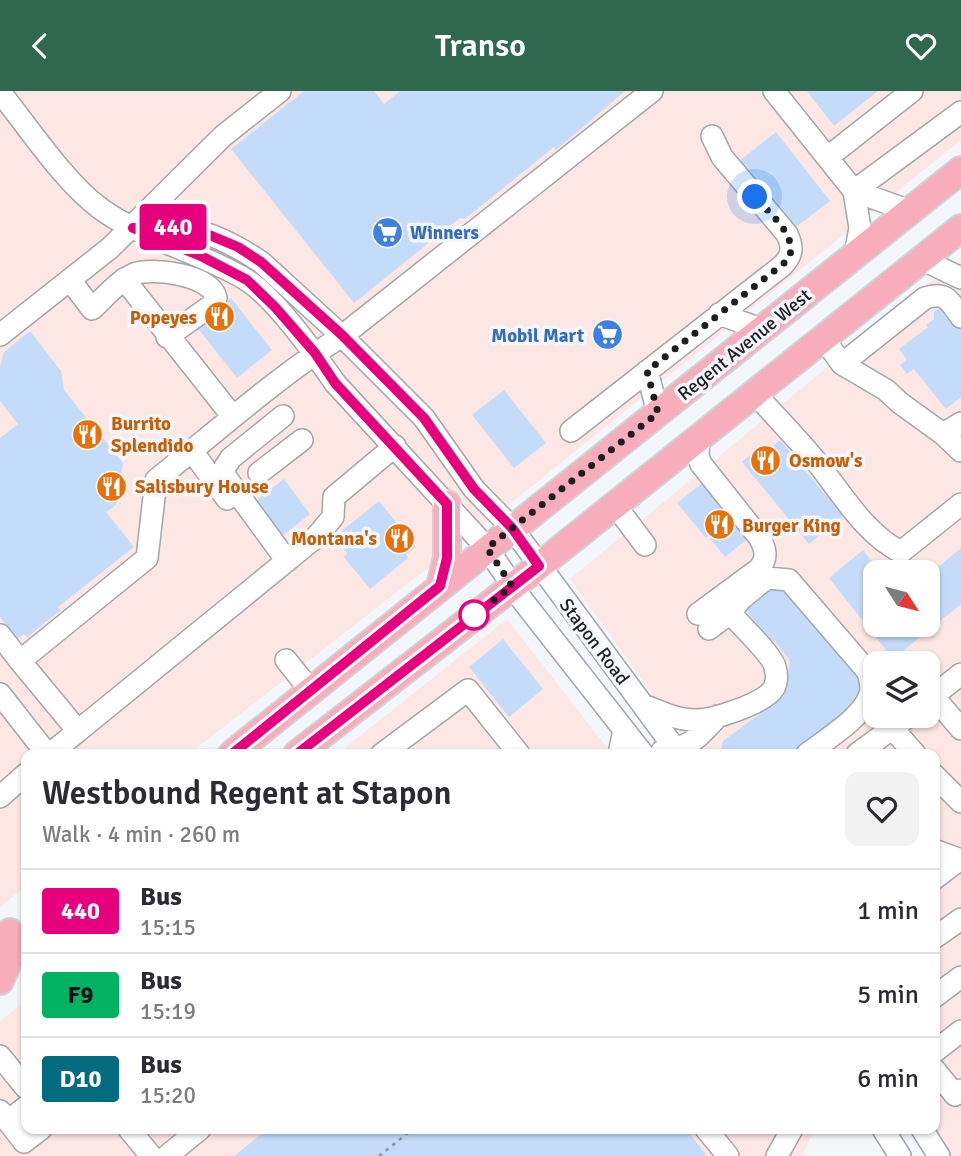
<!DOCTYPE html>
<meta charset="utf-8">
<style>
body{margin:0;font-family:Signika,sans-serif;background:#f2f2f3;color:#2b2b33;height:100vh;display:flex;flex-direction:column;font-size:26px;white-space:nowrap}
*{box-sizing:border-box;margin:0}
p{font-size:23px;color:#7c7c81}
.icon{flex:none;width:38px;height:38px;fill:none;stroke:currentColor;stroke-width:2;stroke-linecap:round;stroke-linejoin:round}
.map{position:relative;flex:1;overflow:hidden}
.drawer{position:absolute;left:21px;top:658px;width:919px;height:385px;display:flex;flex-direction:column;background:#fff;border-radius:14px;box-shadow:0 2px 5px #0004}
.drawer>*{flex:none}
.badge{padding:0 14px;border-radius:5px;font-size:24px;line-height:46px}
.needle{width:46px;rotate:126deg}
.fabs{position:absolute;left:863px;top:469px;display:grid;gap:14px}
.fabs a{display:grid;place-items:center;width:77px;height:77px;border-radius:14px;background:#fff;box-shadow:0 2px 5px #0004;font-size:35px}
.you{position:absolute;width:35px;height:35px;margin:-18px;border:5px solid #fff;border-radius:50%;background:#1a73e8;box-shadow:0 0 0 10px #1a73e833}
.map>.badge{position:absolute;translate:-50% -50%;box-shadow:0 0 0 4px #fff}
.round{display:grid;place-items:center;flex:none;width:74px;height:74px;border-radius:14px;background:#f2f2f3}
.headline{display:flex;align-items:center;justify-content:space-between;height:119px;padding:0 21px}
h1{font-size:33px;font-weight:600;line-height:52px}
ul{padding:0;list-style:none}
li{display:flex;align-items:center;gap:21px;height:84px;padding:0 21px;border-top:2px solid #e1e1e2}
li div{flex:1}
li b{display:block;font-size:26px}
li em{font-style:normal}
li .badge{min-width:77px;font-weight:700;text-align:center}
header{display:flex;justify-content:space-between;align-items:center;height:91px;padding:0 21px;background:#2f674f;color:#fff;font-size:32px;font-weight:600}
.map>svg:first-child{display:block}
.commercial{fill:#fde7e5;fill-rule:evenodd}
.building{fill:#c4dcf9}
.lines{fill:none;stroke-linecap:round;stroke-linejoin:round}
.minor-casing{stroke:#a3a6aa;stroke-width:24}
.major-casing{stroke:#d2d2d2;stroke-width:30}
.path{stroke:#909395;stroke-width:2.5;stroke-dasharray:3.5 5;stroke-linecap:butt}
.minor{stroke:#fff;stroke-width:21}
.major{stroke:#f7adbb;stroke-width:26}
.line-casing{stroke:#fff;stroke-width:16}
.line{stroke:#e6007e;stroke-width:10}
.walk{stroke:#1d1e1f;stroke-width:7;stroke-dasharray:0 12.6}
.stop-dot{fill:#fff;stroke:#e6007e;stroke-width:3.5}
.labels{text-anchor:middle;stroke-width:7;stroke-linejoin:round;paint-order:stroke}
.shop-label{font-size:19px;font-weight:bold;fill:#366cbe;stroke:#f3f7fb;text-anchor:start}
.food-label{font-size:19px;font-weight:bold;fill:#c56008;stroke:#f3f7fb;text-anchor:start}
.street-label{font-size:19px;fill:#1d1e1f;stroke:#f3f7fb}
</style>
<header><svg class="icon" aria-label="back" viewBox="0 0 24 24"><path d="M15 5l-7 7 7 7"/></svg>Transo<svg class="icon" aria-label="heart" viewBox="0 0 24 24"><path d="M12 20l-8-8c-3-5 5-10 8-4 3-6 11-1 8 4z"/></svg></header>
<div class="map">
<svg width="961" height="1065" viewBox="0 0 961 1065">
<rect width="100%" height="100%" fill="#f3f7fb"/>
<!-- commercial -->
<path class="commercial" d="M0,0h961v49l-451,364 -321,250h-163v132l-26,21z
M961,170v895h-12l-17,-27h2v-375h-239l-125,-175 369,-304zM875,481h53v53h-53zM875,572h53v53h-53z
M507,528l105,135h-275z
M26,909v129h789l-13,27h-802v-135z"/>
<!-- building -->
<path class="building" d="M304,0h70l10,13 16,-13h225l-69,59 -2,-3 -89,72 -5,-1 -106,85 -123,-154z
M807,0h71l-44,35z
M776,41l54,69 -38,29 -53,-69z
M231,207l41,52 -35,28 -41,-52z
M940,217l8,1 13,21v67l-15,12 -32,-40 -7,5 -7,-9 7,-5 -8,-11 29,-22 -2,-2 8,-6v-8z
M613,232l7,9 -20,15 -7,-9z
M30,240l31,40 3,19 59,73 -7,42 -10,7 28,35 -76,60 3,3 -34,27 -3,-3 -7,5 -17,-22v-179l18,-14 -18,-23v-35l4,-14z
M504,299l42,53 -32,25 -42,-53z
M780,349l63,76 -34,28 -67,-82 19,-16 5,6z
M284,388l26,35 -34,27 -27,-35z
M706,389l45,56 -26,21 -17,-21 -2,2 -29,-35z
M379,410l37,46 -10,8 2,3 -38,31 -26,-32 3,-4 -13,-16z
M961,457v56l-68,55 -64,-81 34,-28 17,22h-5v53h53v-50z
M768,496l27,3 67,84 -2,27 -65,53h-75l3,-13 61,-45 6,-35 -15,-20 -7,-2 -20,-27v-10z
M503,548l40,50 -34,28 -40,-50z
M262,1038h424l21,27h-473l30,-24z"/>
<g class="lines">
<defs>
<path id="minor" d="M774,0l80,100 6,37 -5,27
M0,1c29,36 64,90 101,117 43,31 98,42 144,70 29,17 70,75 90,104l152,165 36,53 120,153
M828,66l84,-66
M854,100l107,-79
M854,100l56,20
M139,137c13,0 27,-2 39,-1 30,3 59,19 83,35l81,74 82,82 50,71 38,39 167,226
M921,168l40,19
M124,188l109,138
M70,189l22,29c13,-12 26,-28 42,-35 19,-7 78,1 82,24l-4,7 -45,32
M719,223l42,15
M0,244l110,-87 113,-112 57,-45
M824,248l18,25 44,26 14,13 43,31 18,17
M842,273l83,-66c22,-7 24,3 36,19
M647,280l11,42
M754,301c18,21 37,40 55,61 29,33 52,79 92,99l60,-48
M283,325l-52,42 -6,9v9l62,85
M571,340l211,-165c11,-11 11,-19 5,-32l-65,-77 -10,-21
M943,343l18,-11
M395,355l-61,51 -1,20 -17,20 -238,194 -58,-70 127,-103 9,-78c61,-49 120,-102 186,-144l310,-245
M192,360l35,48
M259,382l43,-33
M615,414l30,40
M730,522l11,-14 26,-21 22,2 79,92c2,7 4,15 2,22 -6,23 -45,46 -63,60
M698,523l61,-45c9,-11 7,-20 0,-32l-58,-73 -3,-8 1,-19
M0,544l20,26
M286,569l25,31
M0,603l47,60
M933,605l28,33
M928,609l33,-26
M643,614c16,6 33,15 52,15 18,0 69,-16 79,-32 3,-6 3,-14 1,-21 -2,-11 -36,-44 -45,-54l-21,16
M893,638l22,25
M662,660c31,-5 36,-13 56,-35
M50,663l28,-23
M382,663l86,-64 51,64
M619,663l5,-24
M857,663l52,-38
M934,684l27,27
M0,706l26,-23
M934,759l27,10
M934,788l25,-19
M934,847l27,-19
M934,906l27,-20
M934,961l27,-21
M0,965l26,32
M934,978l21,26 6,-5
M0,1020l24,31
M8,1030l18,-14
M129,1038l22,27
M706,1038l22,27
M883,1038l17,27
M922,1038l17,27
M24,1051l17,-13
M167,1065l33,-27
M777,1065l15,-27"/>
<path id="major" d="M440,495l7,-28v-54
M232,663l729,-584
M297,663l242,-188 422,-338
M0,890l10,-23v-26"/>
</defs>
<!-- minor casing -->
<use href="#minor" class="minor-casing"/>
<!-- major casing -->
<use href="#major" class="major-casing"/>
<!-- path -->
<path class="path" d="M379,1065l34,-27"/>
<!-- minor -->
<use href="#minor" class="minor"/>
<!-- major -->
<use href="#major" class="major"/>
</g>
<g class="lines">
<defs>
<path id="line" d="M232,663l208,-168 7,-28v-54l-112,-121 -20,-30 -40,-46 -28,-27 -44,-23 -70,-29 47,-1 27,7 31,13 23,15 81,73 82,83 50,71 38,39 27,38 -242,188"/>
</defs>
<!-- line casing -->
<use href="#line" class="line-casing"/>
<!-- line -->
<use href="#line" class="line"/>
<!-- walk -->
<path class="walk" d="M474,524l-5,4 43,-33 -25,-38 171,-135 -11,-42 141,-111c12,-23 -18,-46 -33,-63"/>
</g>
<!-- icons -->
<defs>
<symbol id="supermarket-disc" viewBox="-11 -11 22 22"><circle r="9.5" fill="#3f7fe0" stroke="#f3f7fb"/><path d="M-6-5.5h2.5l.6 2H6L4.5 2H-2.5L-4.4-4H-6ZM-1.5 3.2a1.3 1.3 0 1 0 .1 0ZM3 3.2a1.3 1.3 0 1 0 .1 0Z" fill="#fff"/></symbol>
<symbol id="restaurant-disc" viewBox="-11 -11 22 22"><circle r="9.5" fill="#e8710a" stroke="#f3f7fb"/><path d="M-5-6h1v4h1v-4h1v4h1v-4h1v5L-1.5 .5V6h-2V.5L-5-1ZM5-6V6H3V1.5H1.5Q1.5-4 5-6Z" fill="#fff"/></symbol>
</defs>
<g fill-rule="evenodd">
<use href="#supermarket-disc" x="370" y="124" width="35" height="35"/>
<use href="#restaurant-disc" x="202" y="208" width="35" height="35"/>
<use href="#supermarket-disc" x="590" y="226" width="35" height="35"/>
<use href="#restaurant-disc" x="70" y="326" width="35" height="35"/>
<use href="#restaurant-disc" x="748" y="352" width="35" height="35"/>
<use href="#restaurant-disc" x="94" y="378" width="35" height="35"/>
<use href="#restaurant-disc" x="702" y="416" width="35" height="35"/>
<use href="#restaurant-disc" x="382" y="430" width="35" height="35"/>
</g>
<!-- markers -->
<circle class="stop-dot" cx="474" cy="524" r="14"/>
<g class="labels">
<!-- shop labels -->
<g class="shop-label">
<text x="410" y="148">Winners</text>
<text x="584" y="251" text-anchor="end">Mobil Mart</text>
</g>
<!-- food labels -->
<g class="food-label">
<text x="197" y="233" text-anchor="end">Popeyes</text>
<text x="111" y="339">Burrito<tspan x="111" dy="22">Splendido</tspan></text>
<text x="789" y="376">Osmow's</text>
<text x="135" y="402">Salisbury House</text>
<text x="742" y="441">Burger King</text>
<text x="377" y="454" text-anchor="end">Montana's</text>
</g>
<!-- street labels -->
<g class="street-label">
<text transform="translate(744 253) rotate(-39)" y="7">Regent Avenue West</text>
<text transform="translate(595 550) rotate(53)" y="7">Stapon Road</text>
</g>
</g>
</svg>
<div class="fabs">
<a><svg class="needle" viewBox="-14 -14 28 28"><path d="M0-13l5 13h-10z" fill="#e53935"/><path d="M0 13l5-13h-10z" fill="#7c7c81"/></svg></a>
<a><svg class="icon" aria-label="layers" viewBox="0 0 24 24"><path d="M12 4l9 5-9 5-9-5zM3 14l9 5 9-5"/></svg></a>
</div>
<div class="you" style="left:755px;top:106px"></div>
<b class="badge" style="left:173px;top:136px;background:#e6007e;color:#fff">440</b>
<section class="drawer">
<div class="headline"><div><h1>Westbound Regent at Stapon</h1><p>Walk · 4 min · 260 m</p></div><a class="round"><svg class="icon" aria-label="heart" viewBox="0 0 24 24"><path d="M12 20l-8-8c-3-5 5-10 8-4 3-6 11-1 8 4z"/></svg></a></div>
<ul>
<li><span class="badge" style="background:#e6007e;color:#fff">440</span><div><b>Bus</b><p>15:15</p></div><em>1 min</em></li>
<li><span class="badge" style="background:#00b262;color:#111">F9</span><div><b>Bus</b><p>15:19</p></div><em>5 min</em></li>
<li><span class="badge" style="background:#026c7e;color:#fff">D10</span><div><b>Bus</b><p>15:20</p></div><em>6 min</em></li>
</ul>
</section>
</div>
